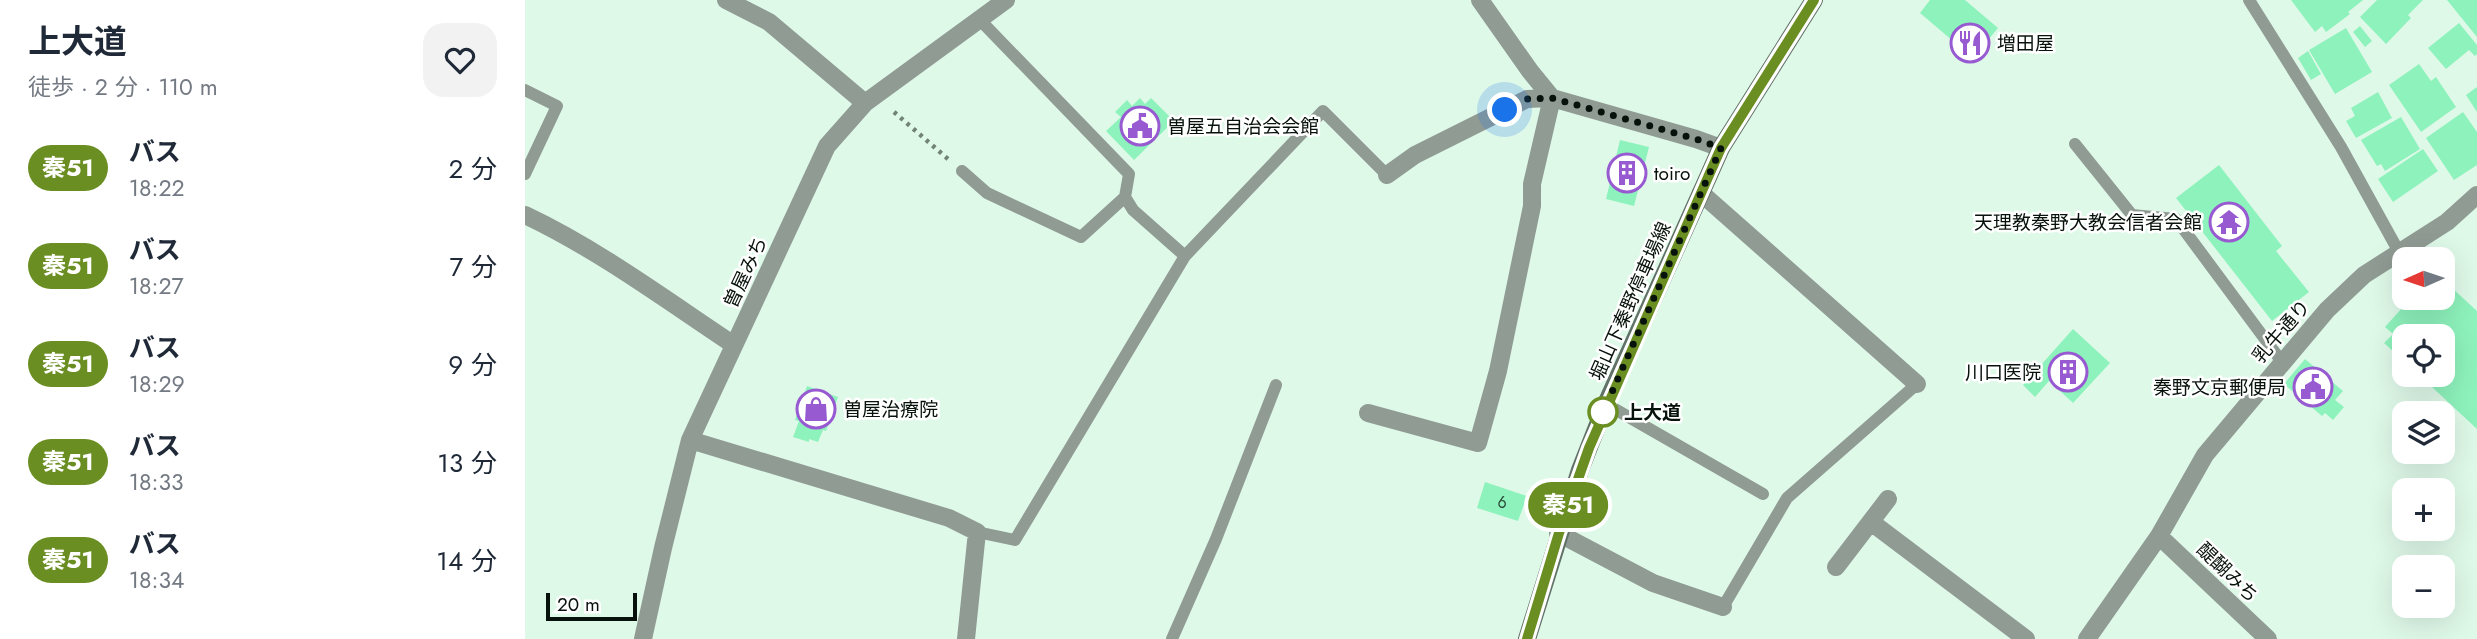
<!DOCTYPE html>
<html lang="ja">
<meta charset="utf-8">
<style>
body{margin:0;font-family:Jost,"Noto Sans JP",sans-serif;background:#f2f2f3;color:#1f2937;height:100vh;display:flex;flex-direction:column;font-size:26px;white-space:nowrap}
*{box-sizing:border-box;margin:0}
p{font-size:23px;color:#747a83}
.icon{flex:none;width:38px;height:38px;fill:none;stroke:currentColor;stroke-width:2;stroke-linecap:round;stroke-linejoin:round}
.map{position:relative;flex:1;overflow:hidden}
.panel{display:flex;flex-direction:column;background:#fff;width:525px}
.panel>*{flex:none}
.badge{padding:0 14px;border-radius:23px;font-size:24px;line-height:46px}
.needle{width:46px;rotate:267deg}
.fabs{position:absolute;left:1867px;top:247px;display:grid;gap:14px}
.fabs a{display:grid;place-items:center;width:63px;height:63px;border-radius:14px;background:#fff;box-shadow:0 7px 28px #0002;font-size:35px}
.scale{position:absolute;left:21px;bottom:18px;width:91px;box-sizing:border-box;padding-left:7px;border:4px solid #08120c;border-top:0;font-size:19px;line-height:24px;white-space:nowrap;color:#08120c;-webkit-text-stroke:5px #fff;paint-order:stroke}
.you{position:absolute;width:35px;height:35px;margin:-18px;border:5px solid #fff;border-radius:50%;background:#1a73e8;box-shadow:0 0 0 10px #1a73e833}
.map>.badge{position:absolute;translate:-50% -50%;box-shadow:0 0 0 4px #fff}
.round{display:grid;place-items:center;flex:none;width:74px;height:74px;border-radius:21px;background:#f2f2f3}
.headline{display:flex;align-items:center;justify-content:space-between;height:119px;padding:0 28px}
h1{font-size:33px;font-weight:700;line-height:52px}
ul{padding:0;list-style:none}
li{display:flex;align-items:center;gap:21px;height:98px;padding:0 28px}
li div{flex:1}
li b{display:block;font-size:26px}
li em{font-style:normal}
li .badge{min-width:77px;font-weight:700;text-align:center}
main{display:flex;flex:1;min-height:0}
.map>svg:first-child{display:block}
.building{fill:#8ef2bc}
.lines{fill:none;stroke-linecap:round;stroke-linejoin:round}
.path{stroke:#718277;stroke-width:4.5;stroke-dasharray:3.5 5;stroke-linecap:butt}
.lane{stroke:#909b94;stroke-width:12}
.street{stroke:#909b94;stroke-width:18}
.secondary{stroke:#617168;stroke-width:18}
.line-casing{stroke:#fff;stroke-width:16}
.line{stroke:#6b8e23;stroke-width:10}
.walk{stroke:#08120c;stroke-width:7;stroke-dasharray:0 12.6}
.stop-dot{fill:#fff;stroke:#6b8e23;stroke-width:3.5}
.labels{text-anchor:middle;stroke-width:5;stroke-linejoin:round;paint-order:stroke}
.number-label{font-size:16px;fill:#2a4a38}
.poi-label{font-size:19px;fill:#08120c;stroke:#fff;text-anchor:start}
.street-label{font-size:19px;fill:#08120c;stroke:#fff}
.stop-label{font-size:19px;font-weight:bold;fill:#08120c;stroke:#fff;text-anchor:start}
</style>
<main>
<section class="panel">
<div class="headline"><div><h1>上大道</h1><p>徒歩 · 2 分 · 110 m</p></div><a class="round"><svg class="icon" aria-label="heart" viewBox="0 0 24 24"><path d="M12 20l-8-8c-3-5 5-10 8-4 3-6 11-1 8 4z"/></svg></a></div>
<ul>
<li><span class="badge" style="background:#6b8e23;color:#fff">秦51</span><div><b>バス</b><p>18:22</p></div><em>2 分</em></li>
<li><span class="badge" style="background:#6b8e23;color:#fff">秦51</span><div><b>バス</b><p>18:27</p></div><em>7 分</em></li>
<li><span class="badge" style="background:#6b8e23;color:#fff">秦51</span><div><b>バス</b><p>18:29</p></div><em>9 分</em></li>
<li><span class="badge" style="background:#6b8e23;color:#fff">秦51</span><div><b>バス</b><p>18:33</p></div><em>13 分</em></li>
<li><span class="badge" style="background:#6b8e23;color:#fff">秦51</span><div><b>バス</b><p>18:34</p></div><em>14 分</em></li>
</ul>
</section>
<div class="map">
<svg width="1952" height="639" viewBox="0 0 1952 639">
<rect width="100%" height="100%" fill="#dff9e9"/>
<!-- building -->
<path class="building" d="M1405,0h35l33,28 -25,30 -53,-45z
M1766,0h72l-15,12 2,2 -24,18 -4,-6 -7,6z
M1852,0h46l-15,15 3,3 -25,26 -26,-27z
M1922,0h30v37z
M1934,23l18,22v9l-2,2 -6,-6 -23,19 -18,-21z
M1835,26l12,15 -7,6 -12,-15z
M1821,28l26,44 -37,22 -26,-44z
M1783,51l13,23 -10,6 -13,-22z
M1894,64l12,17 5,-4 20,30 -35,25 -32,-47z
M1952,87v25l-11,-17z
M1853,92l14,26 -36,20 -10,-17 9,-5 -4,-8z
M615,98l5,6 6,-6 23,23 -40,39 -28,-29 15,-14 -6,-5 12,-12 5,6z
M1938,112l14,20v33l-23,15 -28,-42z
M1876,117l19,32 -35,22 -4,-7 -4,2 -16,-26z
M1095,140l29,7 -15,59 -28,-7z
M1898,149l15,22 -45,31 -15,-23z
M1694,165l63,81 -6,5 33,41 -37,29 -96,-123z
M1926,287l26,24v118l-59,-55h25v-38h-38v26l-21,-19 9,-9 -8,-7 26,-29h30z
M1548,329l37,34 -37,40 -24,-22 -14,16 -12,-12z
M1780,359l38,32 -8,9 9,7 -11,13 -8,-7 -3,3 -38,-32z
M282,386l31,11 -12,34 -3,-1 -5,12 -9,-3v3l-16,-5 6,-16 -4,-1z
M960,482l42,14 -9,25 -41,-13z"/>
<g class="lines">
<!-- path -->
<path class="path" d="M369,112l54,47"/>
<!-- lane -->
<path class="lane" d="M1724,0l92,147 58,105
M0,90l32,16 -32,68
M1550,144l57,71 44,4 106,143
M437,171l25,22 94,44 44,-40 4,-23 -149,-154
M600,197l8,13 52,46
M1081,404l157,90
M452,532l38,8 170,-284 138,-145 64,64
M1198,607l64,-109 130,-114
M647,639l44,-100 60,-154"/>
<!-- street -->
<path class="street" d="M201,0l43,22 96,81
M955,0l50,71 22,27
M862,175l28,-20 112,-56 25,-1 144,41 25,9
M1176,193l216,191
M0,215c74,35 141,85 209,130
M843,413l110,30 20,-72 34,-165v-22l20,-86
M165,440l259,78 28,14 -11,107
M1346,522l155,117
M1033,533l95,50 70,24
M1634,536l109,103
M1311,567l52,-68
M118,639l20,-91 27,-108 137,-294 38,-43 141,-103
M1562,639l72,-103 46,-81 122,-145 37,-35 83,-53 30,-27"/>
<!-- secondary -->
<path class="secondary" d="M1002,639l53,-169 26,-66 103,-229 12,-27 93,-148"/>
</g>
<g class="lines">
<defs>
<path id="line" d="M1002,639l32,-106 30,-85 120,-273 12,-27 93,-148"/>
</defs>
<!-- line casing -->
<use href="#line" class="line-casing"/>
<!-- line -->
<use href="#line" class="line"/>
<!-- walk -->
<path class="walk" d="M980,110l22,-11 25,-1 144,41 25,9 -118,264"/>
</g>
<!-- icons -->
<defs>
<symbol id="restaurant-ring" viewBox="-11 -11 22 22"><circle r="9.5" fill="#fff" stroke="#975ad1" stroke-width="1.5"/><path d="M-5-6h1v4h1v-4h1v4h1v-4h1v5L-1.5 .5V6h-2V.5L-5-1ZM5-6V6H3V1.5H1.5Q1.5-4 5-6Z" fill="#975ad1"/></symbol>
<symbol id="civic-ring" viewBox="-11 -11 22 22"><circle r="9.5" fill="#fff" stroke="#975ad1" stroke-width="1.5"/><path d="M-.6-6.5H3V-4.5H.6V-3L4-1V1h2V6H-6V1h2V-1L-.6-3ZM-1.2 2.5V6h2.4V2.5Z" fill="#975ad1"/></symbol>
<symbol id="building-ring" viewBox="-11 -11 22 22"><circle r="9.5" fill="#fff" stroke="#975ad1" stroke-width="1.5"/><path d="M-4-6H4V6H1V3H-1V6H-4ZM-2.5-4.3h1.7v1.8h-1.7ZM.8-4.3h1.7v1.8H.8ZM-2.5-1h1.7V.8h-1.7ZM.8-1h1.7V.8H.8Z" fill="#975ad1"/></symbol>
<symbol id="temple-ring" viewBox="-11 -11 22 22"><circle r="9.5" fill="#fff" stroke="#975ad1" stroke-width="1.5"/><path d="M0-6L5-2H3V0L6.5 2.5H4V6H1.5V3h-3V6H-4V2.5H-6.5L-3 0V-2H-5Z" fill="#975ad1"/></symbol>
<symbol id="shop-ring" viewBox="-11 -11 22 22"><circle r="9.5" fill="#fff" stroke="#975ad1" stroke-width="1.5"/><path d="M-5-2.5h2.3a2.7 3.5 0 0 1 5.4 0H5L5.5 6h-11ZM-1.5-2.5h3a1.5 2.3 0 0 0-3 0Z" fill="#975ad1"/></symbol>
</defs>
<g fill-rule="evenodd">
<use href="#restaurant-ring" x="1423" y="21" width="44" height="44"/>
<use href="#civic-ring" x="593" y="104" width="44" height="44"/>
<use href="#building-ring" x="1080" y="151" width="44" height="44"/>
<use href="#temple-ring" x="1682" y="200" width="44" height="44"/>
<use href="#building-ring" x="1521" y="350" width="44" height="44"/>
<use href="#civic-ring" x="1766" y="365" width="44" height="44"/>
<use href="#shop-ring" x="269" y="387" width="44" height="44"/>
</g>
<!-- markers -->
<circle class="stop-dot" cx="1078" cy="412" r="14"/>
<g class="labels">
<!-- number labels -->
<g class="number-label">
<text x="977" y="508">6</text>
</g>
<!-- poi labels -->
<g class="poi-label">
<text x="1472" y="50">増田屋</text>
<text x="642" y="133">曽屋五自治会会館</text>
<text x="1129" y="180">toiro</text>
<text x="1677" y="229" text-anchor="end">天理教秦野大教会信者会館</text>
<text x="1516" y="379" text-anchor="end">川口医院</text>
<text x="1761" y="394" text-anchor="end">秦野文京郵便局</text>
<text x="318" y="416">曽屋治療院</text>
</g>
<!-- street labels -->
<g class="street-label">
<text transform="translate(220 272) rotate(-65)" y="7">曽屋みち</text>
<text transform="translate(1105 301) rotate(-66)" y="7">堀山下秦野停車場線</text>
<text transform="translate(1756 331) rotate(-49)" y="7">乳牛通り</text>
<text transform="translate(1703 572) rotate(44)" y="7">醍醐みち</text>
</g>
<!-- stop labels -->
<g class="stop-label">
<text x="1099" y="419">上大道</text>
</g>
</g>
</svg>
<div class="fabs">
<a><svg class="needle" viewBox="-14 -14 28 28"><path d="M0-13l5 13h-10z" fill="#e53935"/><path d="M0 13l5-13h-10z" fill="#747a83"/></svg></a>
<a><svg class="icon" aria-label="locate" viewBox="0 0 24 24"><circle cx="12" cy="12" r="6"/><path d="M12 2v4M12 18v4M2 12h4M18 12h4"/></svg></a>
<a><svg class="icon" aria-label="layers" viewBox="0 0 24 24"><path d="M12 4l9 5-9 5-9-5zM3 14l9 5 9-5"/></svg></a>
<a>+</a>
<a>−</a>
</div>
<div class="scale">20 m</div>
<div class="you" style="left:980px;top:110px"></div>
<b class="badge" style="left:1043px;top:505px;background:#6b8e23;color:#fff">秦51</b>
</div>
</main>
